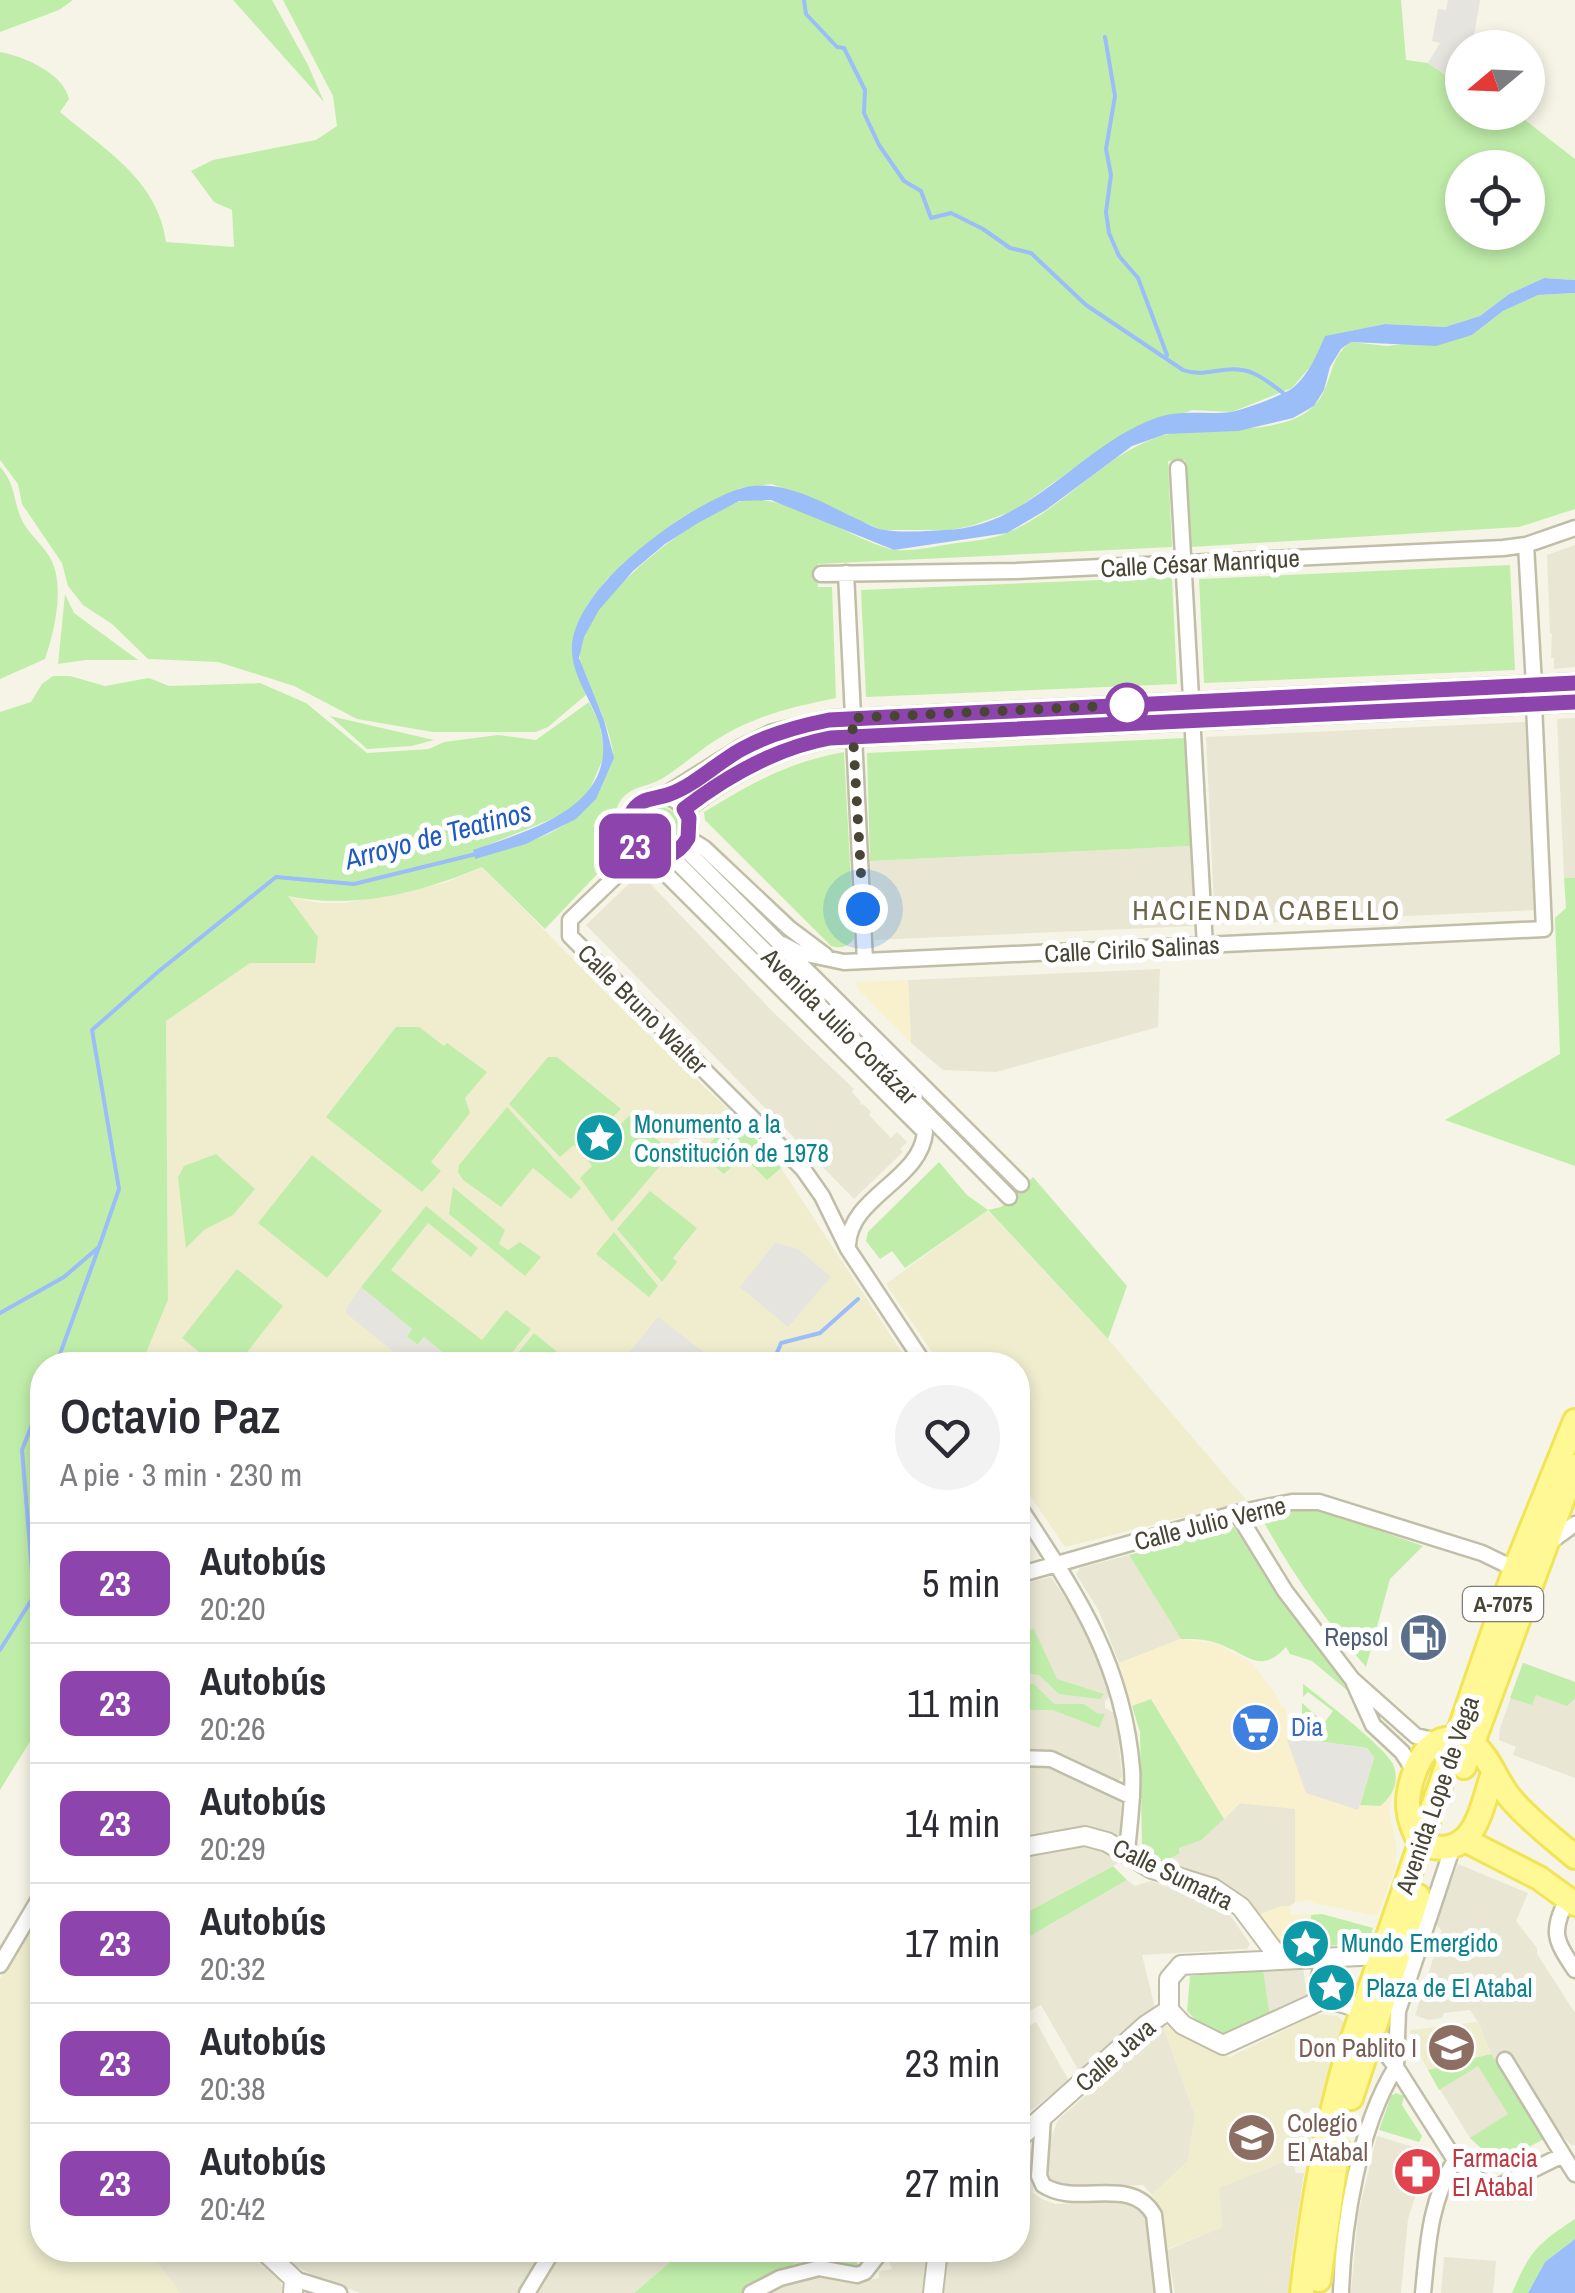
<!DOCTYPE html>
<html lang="es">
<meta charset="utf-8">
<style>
body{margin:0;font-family:"Archivo Narrow",sans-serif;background:#f2f2f3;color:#2b2b33;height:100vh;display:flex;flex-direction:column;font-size:38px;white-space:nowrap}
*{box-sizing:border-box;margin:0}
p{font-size:32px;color:#7c7c81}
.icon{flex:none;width:55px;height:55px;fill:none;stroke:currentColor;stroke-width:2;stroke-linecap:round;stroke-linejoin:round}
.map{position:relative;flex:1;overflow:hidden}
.side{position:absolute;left:30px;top:1352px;width:1000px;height:910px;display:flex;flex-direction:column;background:#fff;border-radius:40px;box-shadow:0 5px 15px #0003}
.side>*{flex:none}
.badge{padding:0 20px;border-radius:15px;font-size:35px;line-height:65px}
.needle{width:65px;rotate:251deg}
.controls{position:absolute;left:1445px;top:30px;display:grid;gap:20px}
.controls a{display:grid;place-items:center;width:100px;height:100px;border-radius:50%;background:#fff;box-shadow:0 5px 15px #0003;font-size:50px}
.you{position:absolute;width:50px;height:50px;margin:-25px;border:8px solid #fff;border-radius:50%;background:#1a73e8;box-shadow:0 0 0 15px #1a73e833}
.map>.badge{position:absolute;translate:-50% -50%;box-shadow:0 0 0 5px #fff}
.round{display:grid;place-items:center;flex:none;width:105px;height:105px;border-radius:52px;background:#f2f2f3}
.headline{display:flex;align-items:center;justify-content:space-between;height:170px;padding:0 30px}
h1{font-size:48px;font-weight:600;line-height:75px}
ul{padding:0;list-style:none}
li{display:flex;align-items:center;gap:30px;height:120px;padding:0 30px;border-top:2px solid #e1e1e2}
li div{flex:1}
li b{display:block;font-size:38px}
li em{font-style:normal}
li .badge{min-width:110px;font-weight:700;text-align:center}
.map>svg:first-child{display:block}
.residential{fill:#e9e7d3}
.commercial{fill:#f9f1ce}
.education{fill:#efedce}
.green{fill:#c0eeaa;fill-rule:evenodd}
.parking{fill:#e5e4de}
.water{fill:#9bbdf8}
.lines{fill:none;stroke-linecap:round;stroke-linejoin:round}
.stream{stroke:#9bbdf8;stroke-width:4}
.minor-casing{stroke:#c1bea7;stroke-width:19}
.tertiary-casing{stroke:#c1bea7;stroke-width:22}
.primary-casing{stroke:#f1e557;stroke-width:28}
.minor{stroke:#fff;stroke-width:14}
.tertiary{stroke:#fff;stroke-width:18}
.primary{stroke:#fff894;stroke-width:22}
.line-casing{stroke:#fff;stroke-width:22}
.line{stroke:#8e44ad;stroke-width:15}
.walk{stroke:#484534;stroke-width:10;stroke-dasharray:0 18}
.stop-dot{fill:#fff;stroke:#8e44ad;stroke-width:5}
.labels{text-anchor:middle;stroke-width:10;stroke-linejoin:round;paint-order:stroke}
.shield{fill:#fff;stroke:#7f7d71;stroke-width:2.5}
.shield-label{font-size:22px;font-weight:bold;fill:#484534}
.street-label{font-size:25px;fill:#484534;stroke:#fff}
.culture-label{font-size:25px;fill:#0d838f;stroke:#fff;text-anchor:start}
.service-label{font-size:25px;fill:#4e5e75;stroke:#fff;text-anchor:end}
.shop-label{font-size:25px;fill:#366cbe;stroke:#fff;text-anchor:start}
.education-label{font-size:25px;fill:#785e54;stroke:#fff;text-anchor:end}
.health-label{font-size:25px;fill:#be3a42;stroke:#fff;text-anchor:start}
.water-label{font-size:28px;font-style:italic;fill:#215ac0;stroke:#fff}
.neighbourhood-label{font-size:28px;letter-spacing:2.5px;fill:#6c664a;stroke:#fff}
</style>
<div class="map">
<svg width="1575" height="2293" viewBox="0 0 1575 2293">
<rect width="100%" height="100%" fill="#f5f4e6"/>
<!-- residential -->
<path class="residential" d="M1575,545v122l-21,2v-11h-3l1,-24 -2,-1 -3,-78z
M1575,718v160h-11l-7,-159z
M1525,722l9,188 -319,15 -9,-188z
M1191,846l4,80 -321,14 -4,-79z
M640,873l133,139 81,77 -2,3 9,10 -2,3 4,-1 8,8 -2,3 22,23 6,-6 10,10 -7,7 3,3 -49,47 -268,-274z
M1160,969l-2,58 -162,45 -53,-2 -32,-27 -3,-63z
M1129,1555l52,84 -62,24 -20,-52 -23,-37 4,-6z
M1051,1577l30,44 25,58 4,17 -5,5v7l9,5 4,23 4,40 -5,7 -66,-29h-33v-169z
M1523,1663l52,19v96l-62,-23 3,-8 -17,-7 1,-12z
M1034,1765l19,4 68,31 -1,41 -38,-12 -44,8 -3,-4 -5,1 -1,5 -11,3v-75z
M1240,1803l55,5v94l-5,4h-8l-24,9 -10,-15 -34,-20 -54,-17 19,-9 -1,-6 46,-29z
M1087,1847l16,2 15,9v5l-100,54v-61z
M1458,1864l70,29 -12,28 21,27v6l38,59v131l-3,2 -15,-16 -51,29 -24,-10 -12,-11 -42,-68 63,-16 -13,-32 -8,-12 -26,3 -2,5 -14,2 -13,-5 27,-84 -7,-8z
M1127,1880l8,6 16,-5 61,20 18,14 20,29 -3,5 -105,6 13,53 -35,25 -41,38 -38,-66 -23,12v-74z
M1303,1967l4,30 -37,19 -7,-47z
M1036,2022l33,59 -51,39v-88z
M1163,2026l32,89 -7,46 -36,34 -9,-10 -79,2 -17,-7 -2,-12 3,-23 10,-25z
M1377,2136l53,16 -22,67 -7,74h-50l7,-79z
M1023,2142l8,7 2,44 9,6 13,5 67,-3 15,5 8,7 12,80h-216l4,-43h73v-102z
M1290,2159l15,2 -11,4 2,8h8l-13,86 -1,34h-115l-8,-43 55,-23 -4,-39z
M155,2250h100l24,27 5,16h-104l-23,-31z
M274,2250h258l7,10 -19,33h-160l-44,-16 -26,-14 3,-5 -10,-8 -4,4z
M564,2250h114l-10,14 -34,29h-96z
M890,2250h36l-2,43h-162l16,-8 31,-8 17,-2 31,7 22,-4v-7l13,-2 -6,-15z
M1444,2257l52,4 -3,32h-52z"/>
<!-- commercial -->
<path class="commercial" d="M908,980l1,27 2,36 -54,-55v-6z
M1181,1639l36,4 36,21 24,32 4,11 5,1 1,31h15l89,22 4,23 -6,24 8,43 -3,10 3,2 -20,53 -64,-13 -2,-3 -16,2v-93l-55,-6 -16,16 -72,-119 -20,6 -13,-43z
M1282,1906h8l1,9 31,-1 51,14 -5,15 -86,4 -26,-31z"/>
<!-- education -->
<path class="education" d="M482,867l144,146 103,97 48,52 133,203h-769l27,-65 -2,-280 84,-57h64l-28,-67 33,7h27l99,-20z
M987,1210l121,129 139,162 -182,46 -47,-69v-113h-77l-55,-81z
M42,1908v342h113l2,12 23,31h-180v-314z
M1317,2014l20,2 10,8 -42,137 -15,-2 -71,29 4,39 -56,22 -6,-39 -9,-15 36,-34 7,-46 -32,-89h8l59,31z
M1478,2022l13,32 -63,16 -18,-32v-8z"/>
<!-- green -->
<path class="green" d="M0,0h73l-14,10 -59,22z
M233,0h39l36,65 16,37z
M283,0h1118l5,60 22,3 25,17 9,-15v47l54,1 59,46v121l-31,-2 -35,16 -29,22 -35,11 -60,-3 -59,12 -15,30 -19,22 -60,24 -40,-2 -86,36 -93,65 -42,15 -20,4h-69l-110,-46 -32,4 -132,90 -21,27 -15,40 1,13 13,37 -38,32 -12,5h-103l-76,-13 -63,-33 -76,-24 -70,-3 -36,-35 -29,-19 -15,-19 -6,-23 -40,-59 -4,-20 -18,-24v-408c24,4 64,22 69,47l-9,13c45,38 98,68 106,130l68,5 -2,-37 -18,-8 -23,-31 22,-11 103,-20 21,-14 -4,-30zM1462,168h66v64h-66z
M1575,293v216l-56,18 -328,20 -6,-87 -17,1 4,86 -354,17v23h14l4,111c-39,8 -75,16 -110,36 -22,12 -41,30 -63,44 -16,10 -35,7 -45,27 -7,15 -3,31 2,45l-75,79 -63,-62c-62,26 -128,43 -194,29l30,41 -3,26h-65l-84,58 2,279 -27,65h-99v357l-42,68v-1078l31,-10 11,-18 11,-8h17l35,10 44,-8 20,8 91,-3 46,20 61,50 62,-4 15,-7 54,-7 38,5 53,-38 10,20 6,32 -15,35 -21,23 -96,39 2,7c51,-14 107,-27 129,-79 3,-6 8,-14 9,-21 1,-9 -5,-27 -8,-36 -7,-21 -23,-42 -25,-63 -5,-45 80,-113 114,-134 13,-8 32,-21 47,-24 48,-9 103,35 149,48 18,4 47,-3 67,-6 16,-2 37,-4 52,-11 56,-24 93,-77 152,-96 41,-13 118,4 153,-30 19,-19 13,-48 37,-64l36,4 85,-11 31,-24 35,-16z
M0,467c15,15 13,33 21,51 7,17 26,29 32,46 11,27 1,69 -8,95l-45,20z
M1510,565l5,105 -311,13 -5,-104z
M1172,577l5,107 -311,13 -5,-107z
M65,594l9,19 64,47h-53l-27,4z
M330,716l104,24 -22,6 -45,3z
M1185,738l6,108 -321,15 -3,-108z
M844,752l10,186c-5,9 -14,11 -23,8l-126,-126 -1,-8c50,-30 82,-49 140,-60z
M659,805l18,8c8,15 4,29 -12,36l-20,-6 -7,-12 5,-19z
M1564,878h11v288l-130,-46 115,-66 -5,-136 11,-10z
M396,1027h23l25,19 3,-3 40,29 -22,26 5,15 -39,49 10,9 -19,21 -96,-75z
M548,1057h9l64,52 -17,17 -15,7 -1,9 -8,8 -6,-5 -14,12 -51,-53z
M507,1107l74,81 -10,11 -38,-31 -32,39 -38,-27 -5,-8 1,-7z
M629,1116l43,36 -60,70 -32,-44 12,-12 -5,-7 8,-9 14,-5 2,-11z
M735,1116l46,52 -14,12 -24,-24 -19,18 -24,-20z
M216,1154l39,35 -22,26 -29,15 -18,18 -8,-71 6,-11z
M312,1155l70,56 -55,67 -69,-55z
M939,1162l28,33 21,15 13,-3 32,-30 94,109 -19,53 -120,-129 -83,58 -13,-17 -12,8 -14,-18 2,-9z
M453,1187l52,43 -6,14 9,6 12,-8 21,15 -16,19 -76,-62z
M650,1191l47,37 -24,30 4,4 -15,20 -45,-53z
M426,1206l52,42 -7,9 -43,-34 -37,47 91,70 24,-30 25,19 -29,36h-44l-34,-28 -6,8 -12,-9 6,-7 -51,-42z
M614,1232l44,54 -9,11 -53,-43z
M237,1269l46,37 -46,59h-22l-33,-27z
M534,1333l39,32h-65z
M1292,1510h29l102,36 -33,33 -24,88c-41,-47 -75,-95 -105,-150z
M1234,1527l43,65 70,88 7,16 -42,-35 -22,-7 -4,-7c-25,27 -37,9 -64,-2 -14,-6 -27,-6 -41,-6l-52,-84z
M1034,1629l23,50 47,15 -4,5 -41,-5 -20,-19 -18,-3 2,-13 -5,-26z
M1523,1663l52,19v16l-8,8 -31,-11 -4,10 -22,-7z
M1018,1681l16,3 20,20h30l13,9 8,1 -6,14 -46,-18h-35z
M1303,1684c17,13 82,63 90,80 7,17 0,32 -13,42l-20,-1 14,-47 -7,-10 -65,-9v-36l22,20 9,-12 -25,-19 -5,5z
M1151,1699l73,120 -23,21 -22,8v6l-19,9 -18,-15 -2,-116 -8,-26z
M1113,1866l14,14 -109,63v-26z
M1322,1914l51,14 -5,15 -57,4v-32z
M1263,1969l7,47 -49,21 -18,-10 -16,-16 3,-35z
M1491,2054l53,85 -38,20 -24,-10 -12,-11 38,-24 -30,-48 -39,24 -11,-20z
M1396,2093l8,3 -2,9 20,31 -3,6 -40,-12 12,-34z
M1575,2219v20l-30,23 -17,31h-16c18,-42 25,-49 63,-74z
M678,2250h173l6,7v13l-38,-12 -25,6 -50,29h-110l34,-29z"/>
<!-- parking -->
<path class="parking" d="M1448,0h32l-8,47 -10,1v17l-9,15 -25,-17 12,-20 -8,-2 6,-32 8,1z
M775,1243l23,6 33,28 -43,50 -48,-40z
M361,1287l51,42 -5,8 10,8 7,-8 34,28h-48l-63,-51 -1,-5z
M658,1317l48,37 -9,11h-78z
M1302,1739l64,9 6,6 2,4 -16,52 -52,-17 -19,-53z"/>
<!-- water -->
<path class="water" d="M1544,278l31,2v13l-37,2 -35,16 -31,24 -36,11 -85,-4 -10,7 -11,18 -6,23 -10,16 -21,12 -55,13 -72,3 -34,12 -86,64 -39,23 -113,17 -123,-50 -32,1 -41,22 -33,21 -32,27 -34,39 -15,27 -5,21 25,62 10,38 -18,41 -20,20 -50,25 -51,15 -2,-9c58,-20 151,-45 126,-127 -8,-23 -25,-45 -27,-70 -4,-63 111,-144 164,-163 41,-15 85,12 121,29 9,4 19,10 28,11 19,3 41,1 60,0 84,-2 137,-86 211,-112 25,-9 49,-3 75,-6 12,-2 53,-17 63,-25 15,-13 23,-33 31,-51l60,-12 60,3 35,-11 29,-22z
M1575,2239v54h-47l17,-31z"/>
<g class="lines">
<!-- stream -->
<path class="stream" d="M804,0l2,14 31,33 7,1 21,42 -1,23 15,32 25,36 17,10 10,27 20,-5 32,16 27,19 21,5 55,52 97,65c21,8 38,-4 59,0 16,2 31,16 44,25
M1105,37l10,59 -9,53 5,26 -5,37 3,21 10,23 19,22 29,77
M0,1313l64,-36 35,-30 20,-58 -27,-159 67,-59 117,-94 78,7 122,-30
M56,1365l43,-118
M772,1365l9,-22 39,-10 38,-34
M0,1650l34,-54 -12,-146 20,-51"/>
<defs>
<path id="minor" d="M1178,468l27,478
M1526,545l8,140
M846,573l19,388
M821,574l195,-3 487,-23 23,-3 49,-17
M628 827a31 31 0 1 1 62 0a31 31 0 1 1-62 0Z
M688,838l16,10 85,80 36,27
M683,847l338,337
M641,852l-71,68v16l233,233 19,27 26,53 77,116
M648,856l277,276c-4,48 -75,64 -77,113
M671,856l338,341
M782,944l15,8 47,10 700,-33 -10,-225
M1018,1505c57,87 105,156 114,264 2,27 -3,56 -5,84
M1237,1513l48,78 67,88 64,57 21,5
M1547,1544l28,-20
M1018,1575l219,-62 55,-11h27l163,51 33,16
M1354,1683l19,42 29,27 13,20
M1018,1758l33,1 81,38
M1568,1898c-18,34 -13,42 7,72
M0,1965l42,-71
M1370,2032l26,35 59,93 36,30 72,-35 12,19
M1505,2060l58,95
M1396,2066l2,-55 55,-165
M1043,2118l-4,58 4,9c34,23 88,-11 111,30l9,78
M294,2279l45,14
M527,2293l26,-43
M751,2293l29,-15 39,-10 38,7 8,-3 17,-22
M1341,2293c2,-70 18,-167 55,-226
M1423,2293c5,-48 6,-90 32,-133"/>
<path id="tertiary" d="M666,796l75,-47 31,-15 57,-14 746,-37
M685,809c43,-34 91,-61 145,-71l745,-36
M1018,1848l67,-12 22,6 45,27 61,19 28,19 33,44 17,7
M1325,1959l-5,20 6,19
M1326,1998l36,11
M1169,2010v-31l12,-14 199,-10
M1169,2010l14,15 40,20 103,-47
M1018,2139l128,-114 23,-15
M263,2250l31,29 -1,14
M933,2293l5,-43"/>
<path id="primary" d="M1464,1767l111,-301
M1493,1773c-13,38 -18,89 -72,71 -15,-24 -17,-46 -6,-73 5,-14 15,-29 30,-32 41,-7 45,37 67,61 18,21 42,39 63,57
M1465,1840l74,38 36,26
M1351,2098l67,-202
M1319,2280l19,-132
M1302,2293c9,-82 22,-159 45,-238l168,-486 60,-148"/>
</defs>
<!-- minor casing -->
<use href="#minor" class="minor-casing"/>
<!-- tertiary casing -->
<use href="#tertiary" class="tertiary-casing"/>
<!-- primary casing -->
<use href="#primary" class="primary-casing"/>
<!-- minor -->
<use href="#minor" class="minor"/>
<!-- tertiary -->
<use href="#tertiary" class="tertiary"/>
<!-- primary -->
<use href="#primary" class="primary"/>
</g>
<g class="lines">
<defs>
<path id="line" d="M1575,683l-746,37c-30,6 -60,14 -87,29 -24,13 -47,36 -72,45 -15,6 -30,2 -39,20 -17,36 35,63 57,24l1,-20 -5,-9c44,-34 92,-61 146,-71l745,-36"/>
</defs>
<!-- line casing -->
<use href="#line" class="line-casing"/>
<!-- line -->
<use href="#line" class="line"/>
<!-- walk -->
<path class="walk" d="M863,909l-11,-191 275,-13"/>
</g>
<!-- icons -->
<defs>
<symbol id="sight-disc" viewBox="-11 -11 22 22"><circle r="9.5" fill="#0f9aa8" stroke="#fff"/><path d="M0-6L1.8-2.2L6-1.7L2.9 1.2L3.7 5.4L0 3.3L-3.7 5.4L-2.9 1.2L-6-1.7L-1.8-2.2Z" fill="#fff"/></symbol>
<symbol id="fuel-disc" viewBox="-11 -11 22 22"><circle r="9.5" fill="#5c6f8a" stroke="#fff"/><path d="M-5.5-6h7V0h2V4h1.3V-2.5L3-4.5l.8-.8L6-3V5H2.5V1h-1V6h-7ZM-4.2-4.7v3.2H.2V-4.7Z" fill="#fff"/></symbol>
<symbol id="supermarket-disc" viewBox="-11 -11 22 22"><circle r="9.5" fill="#3f7fe0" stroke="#fff"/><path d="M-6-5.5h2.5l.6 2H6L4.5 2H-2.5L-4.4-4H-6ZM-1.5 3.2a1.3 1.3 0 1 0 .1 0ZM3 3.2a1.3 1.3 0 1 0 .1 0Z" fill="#fff"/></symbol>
<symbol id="school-disc" viewBox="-11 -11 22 22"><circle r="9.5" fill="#8d6e63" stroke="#fff"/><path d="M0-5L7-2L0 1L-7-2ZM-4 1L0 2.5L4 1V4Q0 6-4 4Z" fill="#fff"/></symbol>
<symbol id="pharmacy-disc" viewBox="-11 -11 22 22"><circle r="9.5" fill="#e0444e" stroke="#fff"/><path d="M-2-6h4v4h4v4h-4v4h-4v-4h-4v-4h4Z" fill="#fff"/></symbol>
</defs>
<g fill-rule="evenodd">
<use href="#sight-disc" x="572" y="1110" width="55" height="55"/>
<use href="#fuel-disc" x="1396" y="1610" width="55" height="55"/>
<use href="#supermarket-disc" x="1228" y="1700" width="55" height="55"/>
<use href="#sight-disc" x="1278" y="1916" width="55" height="55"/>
<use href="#sight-disc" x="1304" y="1960" width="55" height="55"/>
<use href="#school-disc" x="1424" y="2020" width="55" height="55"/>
<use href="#school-disc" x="1224" y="2110" width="55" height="55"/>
<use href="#pharmacy-disc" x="1390" y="2144" width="55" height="55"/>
</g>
<!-- markers -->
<circle class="stop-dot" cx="1127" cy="705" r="20"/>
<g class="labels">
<!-- shield labels -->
<rect class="shield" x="1463" y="1587" width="80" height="34" rx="8"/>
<g class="shield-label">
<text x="1503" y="1612">A-7075</text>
</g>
<!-- street labels -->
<g class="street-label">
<text transform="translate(1200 563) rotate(-3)" y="9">Calle César Manrique</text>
<text transform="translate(1132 949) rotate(-3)" y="9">Calle Cirilo Salinas</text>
<text transform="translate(643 1009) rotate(45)" y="9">Calle Bruno Walter</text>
<text transform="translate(840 1026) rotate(45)" y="9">Avenida Julio Cortázar</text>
<text transform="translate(1210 1523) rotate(-14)" y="9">Calle Julio Verne</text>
<text transform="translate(1437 1795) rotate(-71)" y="9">Avenida Lope de Vega</text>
<text transform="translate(1173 1874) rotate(26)" y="9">Calle Sumatra</text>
<text transform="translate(1115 2055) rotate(-41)" y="9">Calle Java</text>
</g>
<!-- culture labels -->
<g class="culture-label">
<text x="634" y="1133">Monumento a la<tspan x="634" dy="29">Constitución de 1978</tspan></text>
<text x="1341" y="1952">Mundo Emergido</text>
<text x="1366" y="1997">Plaza de El Atabal</text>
</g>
<!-- service labels -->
<g class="service-label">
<text x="1388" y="1646">Repsol</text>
</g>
<!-- shop labels -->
<g class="shop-label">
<text x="1291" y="1736">Dia</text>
</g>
<!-- education labels -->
<g class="education-label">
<text x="1417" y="2057">Don Pablito I</text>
<text x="1287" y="2132" text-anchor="start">Colegio<tspan x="1287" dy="29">El Atabal</tspan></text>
</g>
<!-- health labels -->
<g class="health-label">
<text x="1452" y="2167">Farmacia<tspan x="1452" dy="29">El Atabal</tspan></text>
</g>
<!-- water labels -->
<g class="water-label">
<text transform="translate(438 835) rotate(-15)" y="10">Arroyo de Teatinos</text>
</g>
<!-- neighbourhood labels -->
<g class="neighbourhood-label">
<text x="1267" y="920">HACIENDA CABELLO</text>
</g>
</g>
</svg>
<div class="controls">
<a><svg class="needle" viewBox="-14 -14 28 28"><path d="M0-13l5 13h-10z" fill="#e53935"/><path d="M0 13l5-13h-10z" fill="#7c7c81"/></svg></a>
<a><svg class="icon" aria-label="locate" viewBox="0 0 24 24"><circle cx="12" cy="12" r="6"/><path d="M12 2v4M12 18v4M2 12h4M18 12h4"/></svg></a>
</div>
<div class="you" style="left:863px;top:909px"></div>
<b class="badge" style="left:635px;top:846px;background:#8e44ad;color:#fff">23</b>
<section class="side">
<div class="headline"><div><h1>Octavio Paz</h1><p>A pie · 3 min · 230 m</p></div><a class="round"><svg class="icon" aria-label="heart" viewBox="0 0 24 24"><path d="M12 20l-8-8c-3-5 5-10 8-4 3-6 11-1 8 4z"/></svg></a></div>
<ul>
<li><span class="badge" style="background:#8e44ad;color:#fff">23</span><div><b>Autobús</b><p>20:20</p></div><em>5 min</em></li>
<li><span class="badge" style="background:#8e44ad;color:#fff">23</span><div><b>Autobús</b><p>20:26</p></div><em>11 min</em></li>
<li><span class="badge" style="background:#8e44ad;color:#fff">23</span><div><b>Autobús</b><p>20:29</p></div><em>14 min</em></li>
<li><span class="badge" style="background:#8e44ad;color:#fff">23</span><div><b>Autobús</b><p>20:32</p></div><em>17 min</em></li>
<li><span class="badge" style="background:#8e44ad;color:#fff">23</span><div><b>Autobús</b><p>20:38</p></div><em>23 min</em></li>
<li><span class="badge" style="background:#8e44ad;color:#fff">23</span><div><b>Autobús</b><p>20:42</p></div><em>27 min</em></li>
</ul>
</section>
</div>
